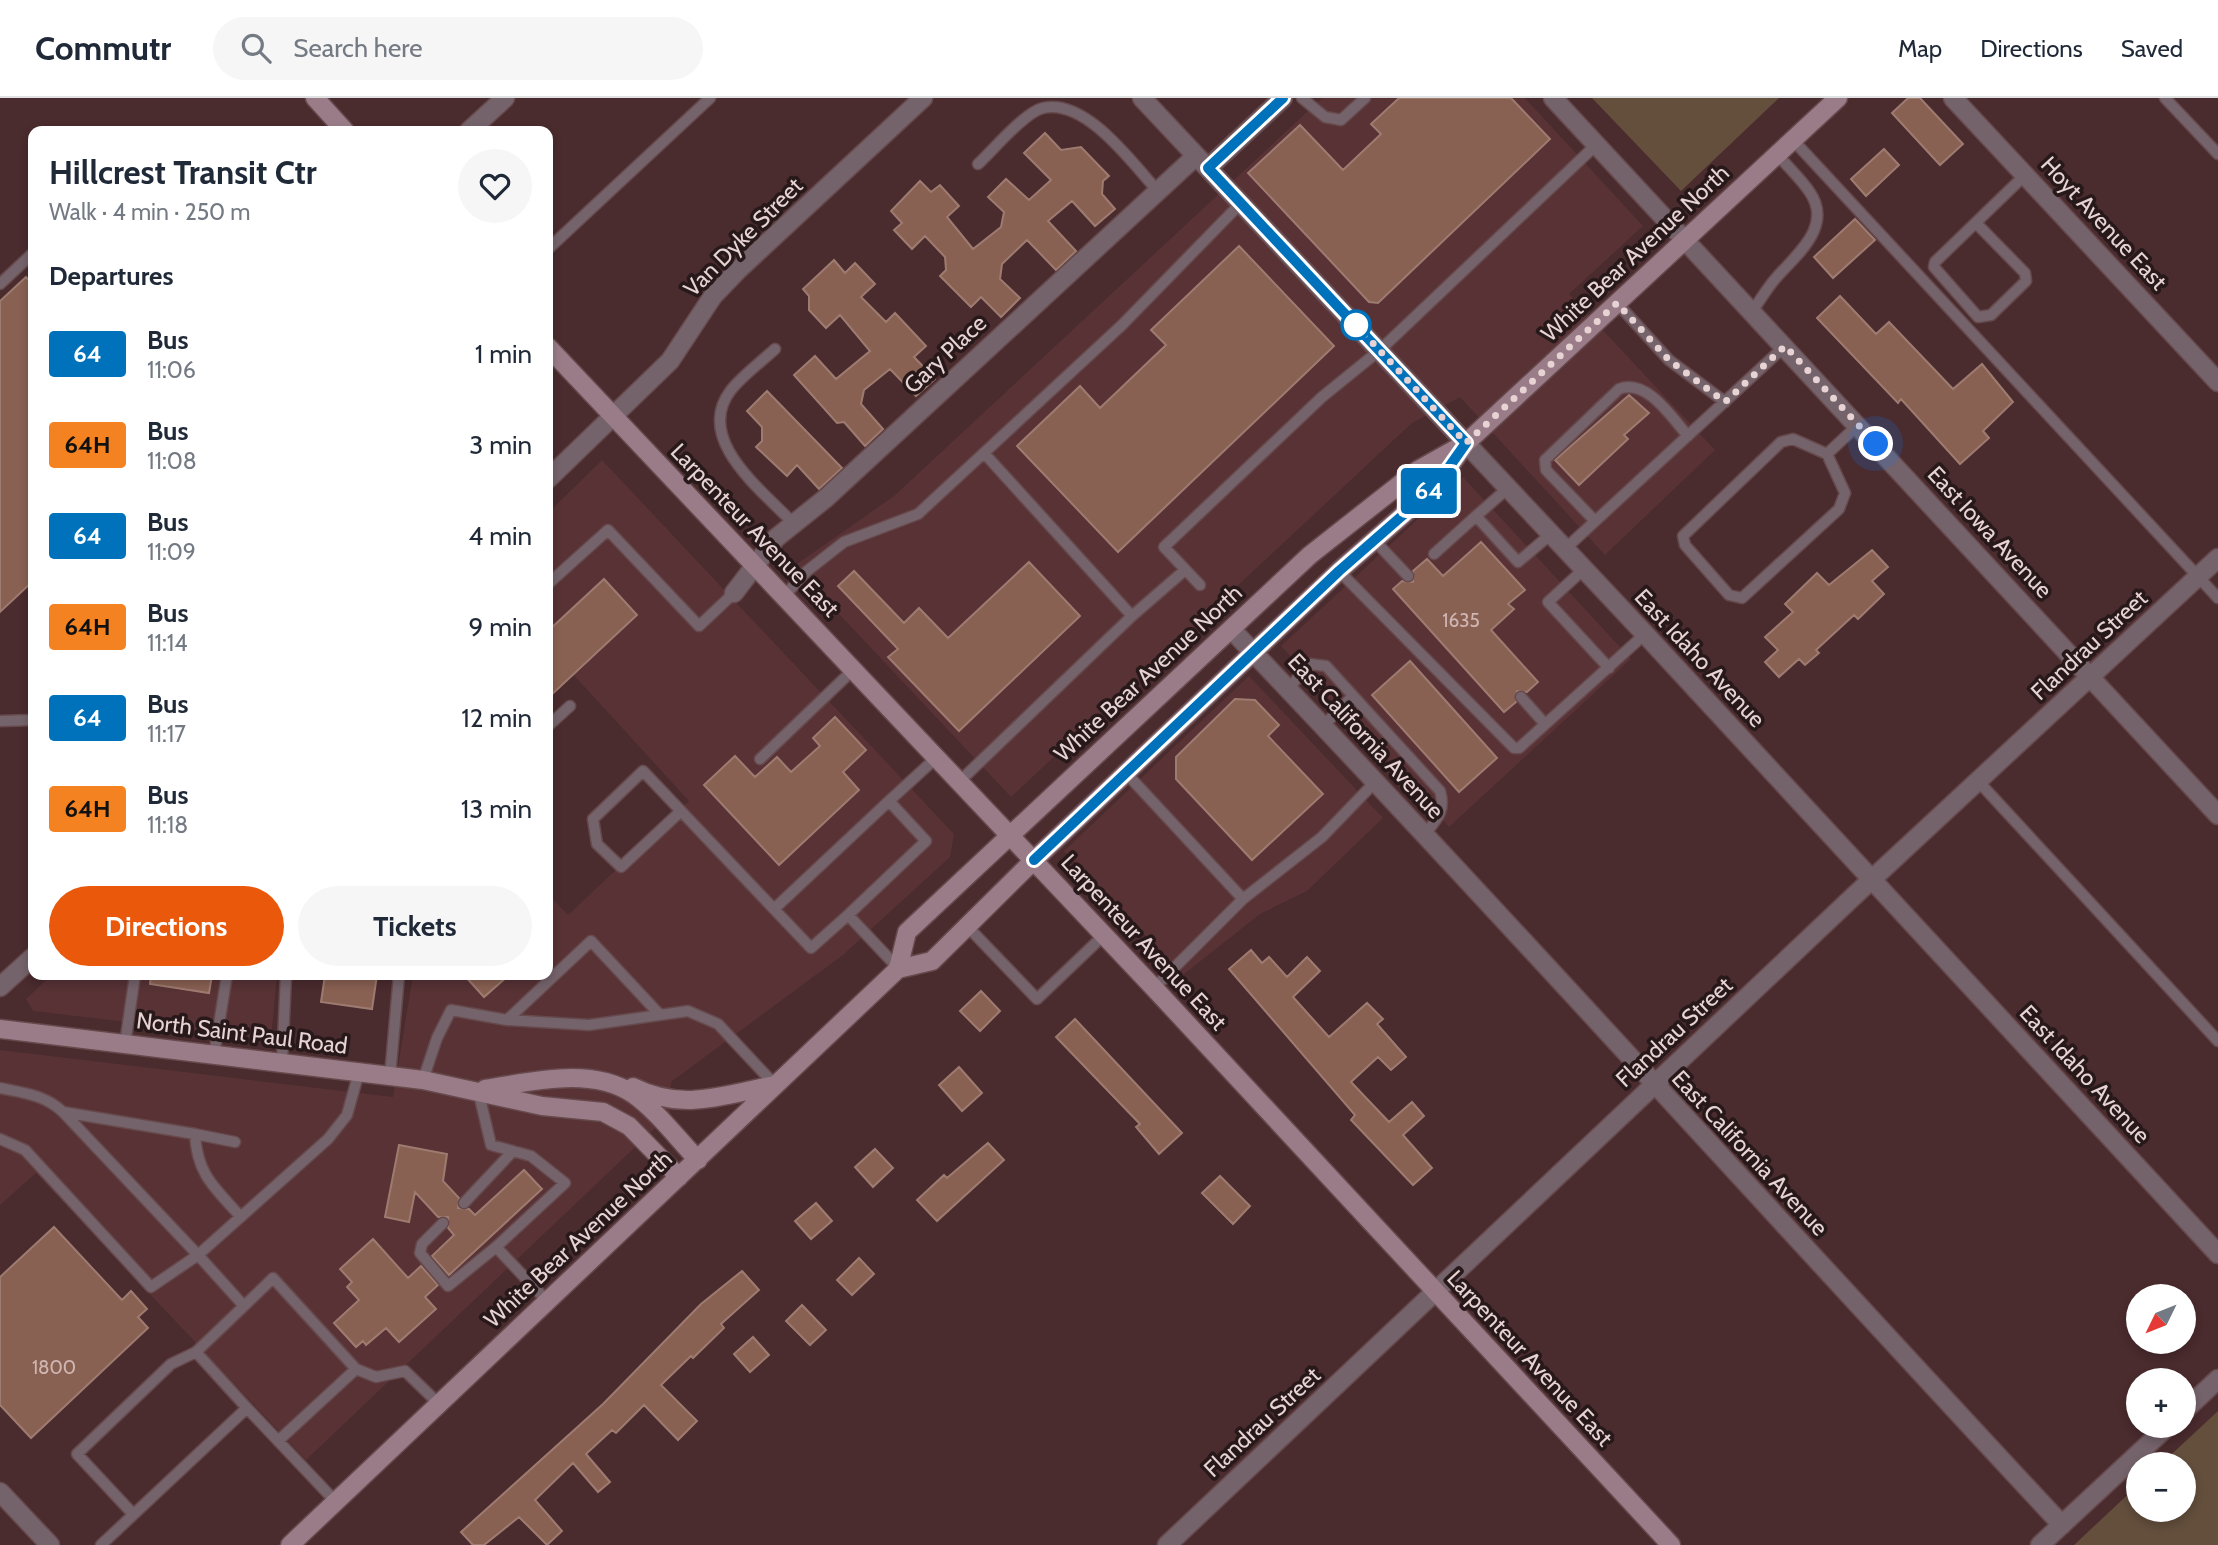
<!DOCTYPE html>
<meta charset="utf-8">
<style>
body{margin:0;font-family:Cabin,sans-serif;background:#f6f6f7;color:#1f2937;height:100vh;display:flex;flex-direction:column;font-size:26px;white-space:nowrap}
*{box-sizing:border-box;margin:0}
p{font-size:23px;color:#747a83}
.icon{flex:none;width:38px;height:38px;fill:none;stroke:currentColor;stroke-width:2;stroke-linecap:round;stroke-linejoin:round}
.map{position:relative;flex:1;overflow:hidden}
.details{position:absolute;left:28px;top:28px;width:525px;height:854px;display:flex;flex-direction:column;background:#fff;border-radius:14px;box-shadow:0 4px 10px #0003}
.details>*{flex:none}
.badge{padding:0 14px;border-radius:5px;font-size:24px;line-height:46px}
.needle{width:46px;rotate:227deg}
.controls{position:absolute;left:2126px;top:1186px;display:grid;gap:14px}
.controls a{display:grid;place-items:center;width:70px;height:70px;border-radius:50%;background:#fff;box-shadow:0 4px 10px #0003;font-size:35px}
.you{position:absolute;width:35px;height:35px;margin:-18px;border:5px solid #fff;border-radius:50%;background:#1a73e8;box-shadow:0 0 0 10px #1a73e833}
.map>.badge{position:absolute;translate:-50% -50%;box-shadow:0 0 0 4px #fff}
h2{padding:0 21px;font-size:26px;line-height:63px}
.round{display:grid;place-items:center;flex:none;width:74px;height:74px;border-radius:37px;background:#f6f6f7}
.headline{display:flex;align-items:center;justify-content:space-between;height:119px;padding:0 21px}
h1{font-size:33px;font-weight:700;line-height:52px}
.cta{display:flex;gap:14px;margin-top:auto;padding:14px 21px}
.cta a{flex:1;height:80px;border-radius:42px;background:#ea580c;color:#fff;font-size:28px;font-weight:700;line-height:80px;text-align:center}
.cta a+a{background:#f6f6f7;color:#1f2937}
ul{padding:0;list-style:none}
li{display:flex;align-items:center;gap:21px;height:91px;padding:0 21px}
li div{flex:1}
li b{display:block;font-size:26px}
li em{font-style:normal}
li .badge{min-width:77px;font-weight:700;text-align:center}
header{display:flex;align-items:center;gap:42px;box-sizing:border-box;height:98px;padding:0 35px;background:#fff;border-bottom:2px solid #e0e1e3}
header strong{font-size:33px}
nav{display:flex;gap:38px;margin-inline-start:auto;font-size:24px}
.search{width:490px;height:63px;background:#f6f6f7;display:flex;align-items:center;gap:18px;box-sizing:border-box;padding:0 24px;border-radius:38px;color:#747a83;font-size:26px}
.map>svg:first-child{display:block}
.built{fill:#583235}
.green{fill:#644f3d}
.building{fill:#896153;stroke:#9e7b70;stroke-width:2}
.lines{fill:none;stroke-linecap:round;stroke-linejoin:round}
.lane-casing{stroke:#66494c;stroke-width:13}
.street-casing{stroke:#66494c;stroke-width:21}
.secondary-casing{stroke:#66494c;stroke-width:21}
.lane{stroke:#75636b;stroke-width:10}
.street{stroke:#75636b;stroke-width:18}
.secondary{stroke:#997c88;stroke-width:18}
.line-casing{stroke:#fff;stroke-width:16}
.line{stroke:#0072bc;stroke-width:10}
.walk{stroke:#e7d3d3;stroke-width:7;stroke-dasharray:0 12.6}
.stop-dot{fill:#fff;stroke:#0072bc;stroke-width:3.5}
.labels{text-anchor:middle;stroke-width:7;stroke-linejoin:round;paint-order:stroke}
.number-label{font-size:19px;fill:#d0b6b3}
.street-label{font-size:23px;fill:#e7d3d3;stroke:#271919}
</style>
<header>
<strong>Commutr</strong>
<div class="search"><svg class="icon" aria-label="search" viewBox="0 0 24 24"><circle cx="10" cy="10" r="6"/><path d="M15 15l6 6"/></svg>Search here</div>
<nav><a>Map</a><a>Directions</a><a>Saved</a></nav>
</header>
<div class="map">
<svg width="2218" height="1447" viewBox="0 0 2218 1447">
<rect width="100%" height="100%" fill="#4a2b2e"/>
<!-- built -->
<path class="built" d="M1322,0h203l118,128 -74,68 146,156 -110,105 -145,-158 -48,26 -401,374 -217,-231 100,-70z
M602,362l352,374 -4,23 -107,98 -172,127 -1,32 -364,346 -270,-287 -36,32v-155l393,47 20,-122h135v-81l20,21 121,-114 -141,-154v-134z
M1463,379l168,182 -182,168 -168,-181z
M1249,578l134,142 -76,73 -47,23 -77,61 -119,-124z
M51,877h226l-6,64 -238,-28 -7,-12z"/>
<!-- green -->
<path class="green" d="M1592,0h187l-98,93z
M2218,1313v134h-144l64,-60v25h46v-45h-24z"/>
<!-- building -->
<path class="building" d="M1399,0h112l39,41 -172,164 -9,-1 -121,-129 52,-48 43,45 38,-36 -10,-10z
M1908,0h12l43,46 -23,21 -48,-52z
M1045,35l16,17 20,-3 28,29 -6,5 -1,13 13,15 -20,17 -23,-25 -24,20 28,30 -20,19 -29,-30 -25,24 -2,15 20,19 -19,19 -20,-20 -10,10 -31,-31 6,-6 -1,-13 -20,-21 -13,13 -18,-19 8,-7 -11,-12 29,-30 11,11 9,-7 19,21 -12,11 26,32 28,-22 3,-15 -16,-15 18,-18 23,21 22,-20 -27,-27z
M1884,51l15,16 -33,31 -15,-17z
M1855,121l20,21 -42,38 -19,-21z
M1239,148l95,100 -216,206 -101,-106 63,-60 20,22 66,-63 -15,-15z
M834,162l11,13 10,-10 20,21 -14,13 25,25 9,-9 31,33 -12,11 21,22 -19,17 -26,-27 -26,21 -3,14 22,25 -18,17 -21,-24 -7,1 -43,-48 21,-19 21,23 34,-28 -30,-36 -14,13 -17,-18v-14l-6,-7z
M26,179l7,8v296l-33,31v-311z
M1840,198l36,38 13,-12 64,67 29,-25 31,38 -30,29 6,7 -29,26 -59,-65 -3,4 -81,-85z
M767,293l75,77 -23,21 -22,-24 -10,11 -31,-29 6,-6v-14l-15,-16z
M1629,297l20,18 -25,22 4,4 -49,46 -24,-25z
M1481,444l44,48 -17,14 6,5 -23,21 47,52 -11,10 -10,-1 -1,11 -12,10 -111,-123 9,-8 11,1v-11l14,-12 16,17z
M1872,452l16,17 -16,14 12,13 -26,25 -4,-4 -38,35 3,3 -14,12 -6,-6 -20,18 -14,-15 13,-12 -13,-13 28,-25 -8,-8 32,-31 12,12z
M1029,464l51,54 -121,115 -71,-74 10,-8 -60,-63 16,-15 50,52 15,-15 29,30z
M604,481l33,36 -89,83v-67z
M1410,563l87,97 -38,34 -87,-97z
M1235,601l20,1 24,25 -11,11 55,58 -71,66 -76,-81v-22z
M835,619l31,33 -23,22 16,18 -80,75 -75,-80 31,-29 20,21 22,-20 14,15 29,-26 -7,-8z
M1251,852l11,13 7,-6 18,20 20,-20 13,14 -27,26 36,40 38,-34 16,16 -6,5 29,33 -15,13 -13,-13 -27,25 38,40 23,-20 12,14 -21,19 29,33 -19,17 -62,-65 4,-5 -126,-146z
M151,877h61l-3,18 -59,-9z
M325,877h52l-5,34 -51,-7z
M464,877h45l-25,22z
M981,893l19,20 -20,20 -20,-20z
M1075,921l107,114 -23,21 -23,-27 4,-3 -84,-87z
M959,969l23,26 -20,18 -23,-26z
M988,1045l16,17 -67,61 -20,-21 27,-25 3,3z
M399,1047l48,9 -4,27 16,17 -1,10 11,1 6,6 49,-45 18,19 -93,86 -17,-19 22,-21 -6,-7v-11h-10l-23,-25 -6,30 -24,-5z
M875,1051l18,19 -20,19 -18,-20z
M1220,1078l30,30 -17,18 -31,-31z
M816,1105l16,18 -21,18 -16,-18z
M54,1129l68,73 9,-9 16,18 -9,8 10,11 -117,110 -31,-33v-128z
M373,1141l35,39 13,-12 17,19 -13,12 11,12 -37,33 -13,-14 -20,17 -3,-4 -7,6 -22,-24 25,-23 -12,-13 5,-5 -12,-13z
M859,1160l15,16 -22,21 -15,-15z
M742,1173l17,19 -38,34 3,4 -31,30 -2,-2 -30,29 36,36 -19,19 -34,-35 -28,28 -4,-3 -26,24 24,28 -12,10 -25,-29 -38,37 27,31 -15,14 -28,-28 -35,28h-11l-12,-13 142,-128 98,-100z
M802,1207l24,25 -16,15 -24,-24z
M753,1239l16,18 -19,17 -16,-18z"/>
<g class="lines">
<defs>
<path id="lane" d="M1302,0l23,19 16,3 24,-22
M2165,0l53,56
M1793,42l425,458
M978,66c15,-14 47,-52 65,-56 43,-10 89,55 114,82
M1976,125l49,50 1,8 -35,34 -13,2 -44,-50 1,-5 90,-87
M548,151l162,-151
M0,186l33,-31
M1617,205l52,57 56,42
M1751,215c8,-11 16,-25 25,-35 21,-24 58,-52 33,-87 -9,-13 -22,-25 -32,-37
M775,251c-14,13 -32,26 -44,41 -38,49 31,100 63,134
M1793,341l34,15 18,39 -6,16 -97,89 -13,-3 -44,-50 -2,-9 98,-94z
M984,355l148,163
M1827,356l31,-29
M1508,390l-32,28 42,46 33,-28
M1595,423l-49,-51 -1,-10 74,-71c28,-11 53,29 69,47
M1374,442l34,36
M1565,451l220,-203
M1434,456l42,-38
M1584,471l-36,33 61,66
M1339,473l175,177h5l126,-114
M548,486l60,-54 91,96 35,-33
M1200,487l-36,-38 158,-150 58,-47 217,-206
M785,497l22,-24 37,-29 74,-28 204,-189 119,-122
M1288,591l22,-25 16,2 114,125c6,20 -3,28 -15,43
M1521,599l24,27
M0,623l33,-1
M548,628l22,-20
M1322,629l31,-31
M760,661l94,-90
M1126,675l117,126
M960,683l172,-165 53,-46
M1978,683l240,260
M681,713l-60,56 -24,-23 -4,-25 50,-48 168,177 37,-33 50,53
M774,811l115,-108
M848,817l78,-74 -37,-40 48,-44
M967,828l70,73 67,-64
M1154,890l89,-89 79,-62 54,-56
M507,922l84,-79 69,74
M125,946l10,-69
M214,957l13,-80
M282,965l4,-88
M390,978l9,-101
M423,982l14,-42 14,-28 56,10 82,5 99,-14 30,13 57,61
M0,990c24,5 45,7 63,24l132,22
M478,992l13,55 40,11 34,27 -69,64 52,55
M0,1041l25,11 126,137 47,-32 -135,-143
M235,1044l-40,-8c2,41 20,54 46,83
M464,1105l49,-52
M443,1125l-21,21 -2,9 28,33 48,-39
M244,1208l-48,46 51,56
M356,1271l-83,-91 -29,28 -46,-51 130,-116 19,-24 12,-43
M278,1343l78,-72 20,8 29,-6 34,33
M133,1416l-56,-60 94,-90 25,-12
M101,1447l146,-137 89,94"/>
<path id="street" d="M1142,0l503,536 573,620
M1553,0l665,717
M1953,0l265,284
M469,33l36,-33
M1208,70l75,-70
M548,381l122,-118 43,-65 25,-26 185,-172
M734,495l42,-55 50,-40 370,-342
M1231,531c281,295 553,598 831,896
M0,889l33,-30
M2184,1313l34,-32
M0,1394l50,53
M1167,1447l688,-650 363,-337
M2040,1447l128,-119"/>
<path id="secondary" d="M315,0l30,33
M548,249l606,641 517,557
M898,871l34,-8 102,-101 305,-289 96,-84 31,-44 372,-345
M0,931l423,51 119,26 61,6 26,14 50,51
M633,989c50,25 91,8 142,-2
M485,991c46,-7 106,-23 148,5 24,17 44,44 65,66
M290,1447l608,-576 9,-37 403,-377 108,-85 48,-27"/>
</defs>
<!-- lane casing -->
<use href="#lane" class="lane-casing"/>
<!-- street casing -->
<use href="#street" class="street-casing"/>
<!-- secondary casing -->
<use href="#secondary" class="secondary-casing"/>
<!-- lane -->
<use href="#lane" class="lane"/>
<!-- street -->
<use href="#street" class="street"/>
<!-- secondary -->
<use href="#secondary" class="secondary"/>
</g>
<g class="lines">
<defs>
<path id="line" d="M1034,762l305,-289 96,-84 31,-44 -258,-275 75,-70"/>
</defs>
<!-- line casing -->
<use href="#line" class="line-casing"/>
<!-- line -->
<use href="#line" class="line"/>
<!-- walk -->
<path class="walk" d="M1356,227l110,118 151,-140 52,57 56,42 60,-56 91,98"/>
</g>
<!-- markers -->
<circle class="stop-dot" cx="1356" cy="227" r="14"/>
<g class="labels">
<!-- number labels -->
<g class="number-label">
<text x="1461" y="529">1635</text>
<text x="54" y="1276">1800</text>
</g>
<!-- street labels -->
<g class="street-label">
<text transform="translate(2104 125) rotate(47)" y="8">Hoyt Avenue East</text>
<text transform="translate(743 139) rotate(-45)" y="8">Van Dyke Street</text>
<text transform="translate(1635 155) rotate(-43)" y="8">White Bear Avenue North</text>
<text transform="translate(945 256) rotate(-43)" y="8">Gary Place</text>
<text transform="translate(755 432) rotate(46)" y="8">Larpenteur Avenue East</text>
<text transform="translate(1990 434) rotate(47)" y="8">East Iowa Avenue</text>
<text transform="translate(2089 547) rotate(-43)" y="8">Flandrau Street</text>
<text transform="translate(1700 560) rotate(47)" y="8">East Idaho Avenue</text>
<text transform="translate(1148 575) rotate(-43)" y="8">White Bear Avenue North</text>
<text transform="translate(1366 638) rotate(47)" y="8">East California Avenue</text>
<text transform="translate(1144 844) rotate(47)" y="8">Larpenteur Avenue East</text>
<text transform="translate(1674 934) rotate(-43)" y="8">Flandrau Street</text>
<text transform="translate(242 935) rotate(7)" y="8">North Saint Paul Road</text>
<text transform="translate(2085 976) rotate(47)" y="8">East Idaho Avenue</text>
<text transform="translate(1750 1055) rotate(47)" y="8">East California Avenue</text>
<text transform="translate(578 1141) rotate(-43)" y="8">White Bear Avenue North</text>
<text transform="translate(1530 1260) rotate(47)" y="8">Larpenteur Avenue East</text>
<text transform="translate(1262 1324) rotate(-43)" y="8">Flandrau Street</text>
</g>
</g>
</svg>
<div class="controls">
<a><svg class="needle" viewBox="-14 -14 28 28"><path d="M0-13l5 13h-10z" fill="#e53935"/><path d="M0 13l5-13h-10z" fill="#747a83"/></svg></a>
<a>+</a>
<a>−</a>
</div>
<div class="you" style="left:1876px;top:346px"></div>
<b class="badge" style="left:1429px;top:393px;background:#0072bc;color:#fff">64</b>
<section class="details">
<div class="headline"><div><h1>Hillcrest Transit Ctr</h1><p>Walk · 4 min · 250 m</p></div><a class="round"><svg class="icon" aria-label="heart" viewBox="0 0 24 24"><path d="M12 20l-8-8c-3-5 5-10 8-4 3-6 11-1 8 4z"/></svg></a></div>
<h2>Departures</h2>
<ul>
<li><span class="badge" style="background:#0072bc;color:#fff">64</span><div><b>Bus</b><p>11:06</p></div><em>1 min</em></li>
<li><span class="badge" style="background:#f58220;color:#111">64H</span><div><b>Bus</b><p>11:08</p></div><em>3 min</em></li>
<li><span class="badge" style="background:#0072bc;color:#fff">64</span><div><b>Bus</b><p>11:09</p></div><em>4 min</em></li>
<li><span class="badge" style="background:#f58220;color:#111">64H</span><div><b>Bus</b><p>11:14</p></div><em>9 min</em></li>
<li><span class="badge" style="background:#0072bc;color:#fff">64</span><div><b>Bus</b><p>11:17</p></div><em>12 min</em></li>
<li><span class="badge" style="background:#f58220;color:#111">64H</span><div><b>Bus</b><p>11:18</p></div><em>13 min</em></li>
</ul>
<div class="cta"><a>Directions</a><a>Tickets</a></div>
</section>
</div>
